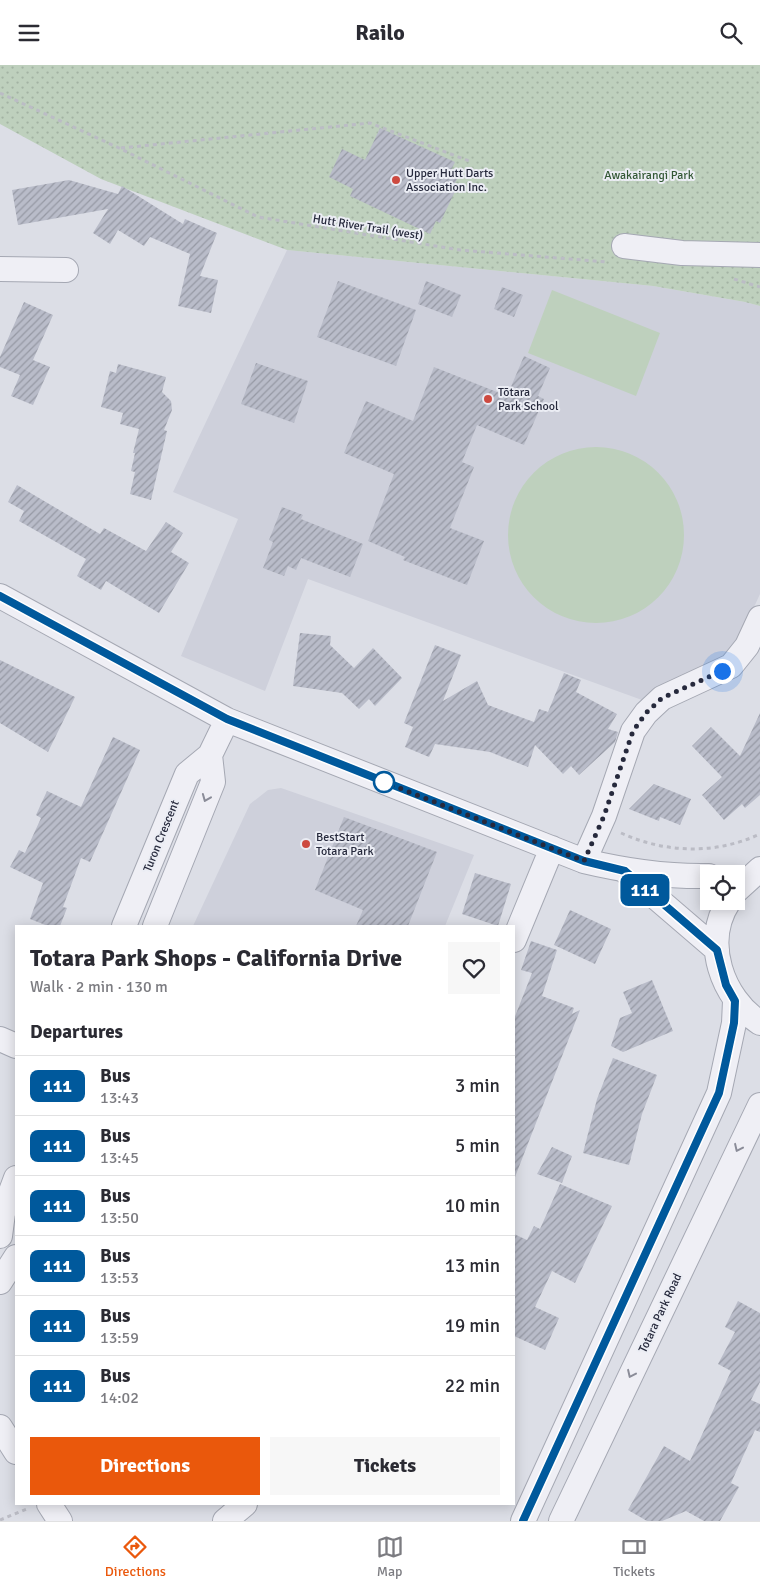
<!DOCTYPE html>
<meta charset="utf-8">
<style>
body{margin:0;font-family:Signika,sans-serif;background:#f7f7f7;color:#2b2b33;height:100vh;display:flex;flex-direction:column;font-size:19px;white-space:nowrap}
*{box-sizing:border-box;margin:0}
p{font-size:16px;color:#7c7c81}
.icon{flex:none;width:28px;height:28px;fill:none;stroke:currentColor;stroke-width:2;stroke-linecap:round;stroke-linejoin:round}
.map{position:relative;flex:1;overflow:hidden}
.details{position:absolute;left:15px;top:860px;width:500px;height:580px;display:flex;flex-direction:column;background:#fff;border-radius:0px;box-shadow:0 2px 12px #0003}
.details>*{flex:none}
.badge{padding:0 10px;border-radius:8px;font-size:18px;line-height:32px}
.controls{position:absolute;left:700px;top:800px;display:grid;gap:10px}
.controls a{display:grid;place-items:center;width:45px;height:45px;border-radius:0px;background:#fff;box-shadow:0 2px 12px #0003;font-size:25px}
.you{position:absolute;width:25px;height:25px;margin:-12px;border:4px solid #fff;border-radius:50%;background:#1a73e8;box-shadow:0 0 0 8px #1a73e833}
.map>.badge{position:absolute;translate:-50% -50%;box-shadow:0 0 0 2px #fff}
h2{padding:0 15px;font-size:19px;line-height:45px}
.round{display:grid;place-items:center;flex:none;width:52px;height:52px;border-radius:0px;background:#f7f7f7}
.head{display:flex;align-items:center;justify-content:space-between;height:85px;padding:0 15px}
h1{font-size:24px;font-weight:800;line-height:38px}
.button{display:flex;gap:10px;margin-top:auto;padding:10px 15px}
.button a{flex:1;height:58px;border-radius:0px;background:#ea580c;color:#fff;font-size:20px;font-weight:800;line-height:58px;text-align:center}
.button a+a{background:#f7f7f7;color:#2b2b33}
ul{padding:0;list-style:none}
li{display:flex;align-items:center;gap:15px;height:60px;padding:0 15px;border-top:1px solid #e1e1e2}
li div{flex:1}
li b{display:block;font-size:19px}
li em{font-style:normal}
li .badge{min-width:55px;font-weight:700;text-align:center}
header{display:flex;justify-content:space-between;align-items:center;height:65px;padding:0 15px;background:#fff;font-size:22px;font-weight:800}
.tab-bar{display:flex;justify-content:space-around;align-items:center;height:70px;border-top:1px solid #e1e1e2;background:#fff;font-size:14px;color:#7c7c81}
.tab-bar a{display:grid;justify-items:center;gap:2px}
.tab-bar .active{color:#ea580c}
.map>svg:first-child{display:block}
.built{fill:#ced0db}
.grass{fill:#bed0bd}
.park{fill:url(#park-dots)}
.building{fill:url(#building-hatch)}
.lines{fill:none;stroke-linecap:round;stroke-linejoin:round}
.minor-casing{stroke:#a5a8b3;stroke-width:26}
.path{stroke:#bbbcc5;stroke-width:3;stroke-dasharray:4 4;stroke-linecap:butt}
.minor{stroke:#efeff5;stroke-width:24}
.oneway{stroke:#8a8c98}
.line-casing{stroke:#fff;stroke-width:11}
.line{stroke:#00599c;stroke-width:8}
.walk{stroke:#26293c;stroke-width:5;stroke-dasharray:0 9}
.poi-dot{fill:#cd4a40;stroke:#ebedf4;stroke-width:2}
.stop-dot{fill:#fff;stroke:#00599c;stroke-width:2.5}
.labels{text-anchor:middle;stroke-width:4;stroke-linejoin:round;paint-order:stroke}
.poi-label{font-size:12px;fill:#26293c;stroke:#ebedf4;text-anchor:start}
.park-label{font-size:12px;fill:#335835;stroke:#ebedf4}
.street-label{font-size:12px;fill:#26293c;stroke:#ebedf4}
</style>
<header><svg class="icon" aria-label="menu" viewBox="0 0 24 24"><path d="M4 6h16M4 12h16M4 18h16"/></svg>Railo<svg class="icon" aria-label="search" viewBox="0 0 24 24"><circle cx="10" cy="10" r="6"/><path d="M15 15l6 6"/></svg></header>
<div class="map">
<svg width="760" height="1456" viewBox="0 0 760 1456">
<defs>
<pattern id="park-dots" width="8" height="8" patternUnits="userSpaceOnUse" patternTransform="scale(1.25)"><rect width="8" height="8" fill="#bed0bd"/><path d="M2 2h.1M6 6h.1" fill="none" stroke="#a3b3a3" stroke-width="1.8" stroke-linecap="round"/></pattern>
<pattern id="building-hatch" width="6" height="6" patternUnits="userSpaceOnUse" patternTransform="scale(1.25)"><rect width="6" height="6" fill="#b9bcc9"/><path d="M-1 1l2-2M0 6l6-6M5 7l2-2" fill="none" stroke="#9699a4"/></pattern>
</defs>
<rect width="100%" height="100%" fill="#dcdee6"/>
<!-- built -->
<path class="built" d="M287,185l366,36 92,16 15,4v288l-22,48 -23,22 -54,21 -19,15 -334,-121 -43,112 -84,-35 57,-137 -65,-27z
M281,723l193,67 -29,71h-252l57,-122 18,-14z"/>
<!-- grass -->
<path class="grass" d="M552,225l108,43 -24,63 -108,-43z
M508 470a88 88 0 1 1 176 0a88 88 0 1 1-176 0Z"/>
<!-- park -->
<path class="park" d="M0,0h760v241l-15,-4 -92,-16 -366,-36 -186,-71 -101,-55z"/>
<!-- building -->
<path class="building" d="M380,63l75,34 -4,8 9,4 -5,9 3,2 -18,38 -4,-2 -6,13 -80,-38 3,-7 -24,-12 13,-28 23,11z
M69,115l49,14 4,-8 61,38 2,-5 32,14 -17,43 18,4 -7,33 -33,-7 12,-52 -40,-17 -6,9 -26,-16 -8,14 -17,-11 15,-24 -90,16 -6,-35z
M338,216l78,29 -20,56 -79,-29z
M426,216l35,14 -9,22 -34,-13z
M502,222l21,8 -9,22 -20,-8z
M24,237l29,13 -20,45 17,7 -17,38 -22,-9 9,-21 -20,-8v-10z
M524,291l26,12 -12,28 6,3 -20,46 -47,-20 -15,37 12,5 -24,61 34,13 -17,44 -64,-25 2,-3 -37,-16 26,-67 -50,-21 22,-52 47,20 21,-54 73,29z
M256,298l52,18 -14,42 -53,-19z
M118,299l48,13 -4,15 9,9 1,9 -8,20 3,1 -16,69 -21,-6 5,-22 -4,-1 4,-18h-2l6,-24 -19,-5 3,-11 -22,-6 9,-36 6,2z
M17,420l83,49 4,-6 42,23 20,-29 17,11 -12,19 18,11 -30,50 -53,-32 -5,9 -24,-14 9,-17 -67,-38 5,-10 -16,-9z
M282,442l21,8 -2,4 62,25 -13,33 -49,-19 -5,12 -8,-4 -4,10 -21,-8 10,-26 -4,-2z
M300,568l31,3 -1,9 24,23 19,-20 29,30 -27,28 -6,-7 -10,10 -17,-16 -49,-7z
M435,580l26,10 -18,46 34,-20 11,24 46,17 5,-13 9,3 16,-39 17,7 -5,12 41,22 -9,15 10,3 -3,10 -36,33 -8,-9 -8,8 -28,-29 -7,22 -38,-15 -55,-8 -6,13 -24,-10 8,-20 -9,-4z
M0,595l75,37 -27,55 -48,-29z
M760,648v82l-15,13 -3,-4 -18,16 -22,-25 20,-18 -30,-31 19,-19 29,29z
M113,672l27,13 -50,112 -9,-4 -18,49 4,1 -7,18h-12l-18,-7 13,-36 -33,-16 9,-17 6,3 16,-35 -5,-3 11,-24 34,16z
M654,719l37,15 -11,26 -20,-8 -1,4 -30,-12z
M344,752l93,35 -29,74h-52l7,-16 -48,-20z
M475,808l36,11 -13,42 -36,-12z
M570,845l41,19 -16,35 -41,-19z
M531,876l26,9 -15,46 32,12 -2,6 8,-4 -65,167 -1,-158 18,-46 -11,-3z
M652,915l21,51 -50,21 -12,-6 9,-28 12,-5 -9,-21z
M613,993l44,17 -15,39 -13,51 -46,-12 14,-54z
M552,1082l20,9 -10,27 -25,-9z
M560,1119l52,22 -37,77 -23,-12 -17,36 24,11 -14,32 -31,-14v-102l13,6 7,-14 6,3z
M738,1236l22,12v69l-9,18 9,4v28l-5,-2 -24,53 8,4 -19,34h-16l-18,-10 -24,10h-15l-19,-11 36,-64 26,15 41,-90 -13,-7 17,-32 -10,-5z"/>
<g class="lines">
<defs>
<path id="minor" d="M624,181l58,7 78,2
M0,204l66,1
M0,531l227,124 357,141c42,10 82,16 125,15
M584,796l20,-45 29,-85 13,-18 16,-15 69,-32 16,-20 13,-28
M625,806l92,79
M736,826l24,-22
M729,836c-27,41 -7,97 31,122
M124,861l63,-152 23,-19
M155,861l58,-144 -3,-27 17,-35
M514,875l38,-92
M0,974l16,7
M0,1171l3,-23 13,-35
M0,1217l16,-25
M0,1362l16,25
M49,1439l11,17
M225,1456l20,-17
M523,1456l196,-428 15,-70 1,-22
M561,1456l199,-416"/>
</defs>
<!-- minor casing -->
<use href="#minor" class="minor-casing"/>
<!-- path -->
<path class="path" d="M0,28l119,55 139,69 202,33 147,12
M121,83l249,-25 99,38
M734,214l26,8
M621,768c44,20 94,22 139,1
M0,1455l27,-11"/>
<!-- minor -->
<use href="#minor" class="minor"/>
</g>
<!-- one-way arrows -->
<defs><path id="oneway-chevron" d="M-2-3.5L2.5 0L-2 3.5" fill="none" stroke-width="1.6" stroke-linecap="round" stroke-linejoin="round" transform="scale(1.25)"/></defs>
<g class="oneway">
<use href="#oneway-chevron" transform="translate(206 733) rotate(112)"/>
<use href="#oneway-chevron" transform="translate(738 1083) rotate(115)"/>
<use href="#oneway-chevron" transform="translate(631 1309) rotate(115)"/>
</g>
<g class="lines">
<defs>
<path id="line" d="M0,531l227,123 357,142 41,10 92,79 9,35 9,16 -1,22 -15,70 -196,428"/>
</defs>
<!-- line casing -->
<use href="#line" class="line-casing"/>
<!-- line -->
<use href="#line" class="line"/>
<!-- walk -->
<path class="walk" d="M384,717l200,79 20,-45 29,-85 13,-18 16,-15 60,-27"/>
</g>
<!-- markers -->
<g class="poi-dot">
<circle cx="396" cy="115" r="5"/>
<circle cx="488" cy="334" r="5"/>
<circle cx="306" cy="779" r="5"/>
</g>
<circle class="stop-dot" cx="384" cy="717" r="10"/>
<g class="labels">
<!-- poi labels -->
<g class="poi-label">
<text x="406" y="112">Upper Hutt Darts<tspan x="406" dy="14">Association Inc.</tspan></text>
<text x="498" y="331">Tōtara<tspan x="498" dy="14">Park School</tspan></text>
<text x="316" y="776">BestStart<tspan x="316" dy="14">Totara Park</tspan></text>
</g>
<!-- park labels -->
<g class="park-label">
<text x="649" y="114">Awakairangi Park</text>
</g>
<!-- street labels -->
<g class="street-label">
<text transform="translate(368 162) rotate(9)" y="4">Hutt River Trail (west)</text>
<text transform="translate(161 771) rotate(-68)" y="4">Turon Crescent</text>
<text transform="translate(660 1248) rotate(-65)" y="4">Totara Park Road</text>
</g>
</g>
</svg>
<div class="controls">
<a><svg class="icon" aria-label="locate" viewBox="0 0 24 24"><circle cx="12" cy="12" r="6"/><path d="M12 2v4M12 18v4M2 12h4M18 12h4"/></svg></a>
</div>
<div class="you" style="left:722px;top:606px"></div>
<b class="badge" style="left:645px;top:825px;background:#00599c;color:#fff">111</b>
<section class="details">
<div class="head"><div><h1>Totara Park Shops - California Drive</h1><p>Walk · 2 min · 130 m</p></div><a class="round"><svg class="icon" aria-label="heart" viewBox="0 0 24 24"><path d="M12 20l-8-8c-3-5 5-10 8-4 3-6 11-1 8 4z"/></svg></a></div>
<h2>Departures</h2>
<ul>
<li><span class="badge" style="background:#00599c;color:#fff">111</span><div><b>Bus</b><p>13:43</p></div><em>3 min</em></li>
<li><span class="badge" style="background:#00599c;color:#fff">111</span><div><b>Bus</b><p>13:45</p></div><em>5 min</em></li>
<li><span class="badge" style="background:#00599c;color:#fff">111</span><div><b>Bus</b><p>13:50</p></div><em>10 min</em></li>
<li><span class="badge" style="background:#00599c;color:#fff">111</span><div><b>Bus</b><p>13:53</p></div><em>13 min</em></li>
<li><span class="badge" style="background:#00599c;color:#fff">111</span><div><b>Bus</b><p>13:59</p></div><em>19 min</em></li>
<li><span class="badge" style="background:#00599c;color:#fff">111</span><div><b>Bus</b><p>14:02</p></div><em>22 min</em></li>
</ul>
<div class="button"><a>Directions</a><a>Tickets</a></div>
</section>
</div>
<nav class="tab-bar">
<a class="active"><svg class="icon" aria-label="directions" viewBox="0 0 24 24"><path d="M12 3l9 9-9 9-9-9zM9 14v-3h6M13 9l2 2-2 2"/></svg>Directions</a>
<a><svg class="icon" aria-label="map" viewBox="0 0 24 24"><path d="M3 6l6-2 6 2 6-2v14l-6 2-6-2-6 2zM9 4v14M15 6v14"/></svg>Map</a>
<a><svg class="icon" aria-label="tickets" viewBox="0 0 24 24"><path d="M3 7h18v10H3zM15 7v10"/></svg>Tickets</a>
</nav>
